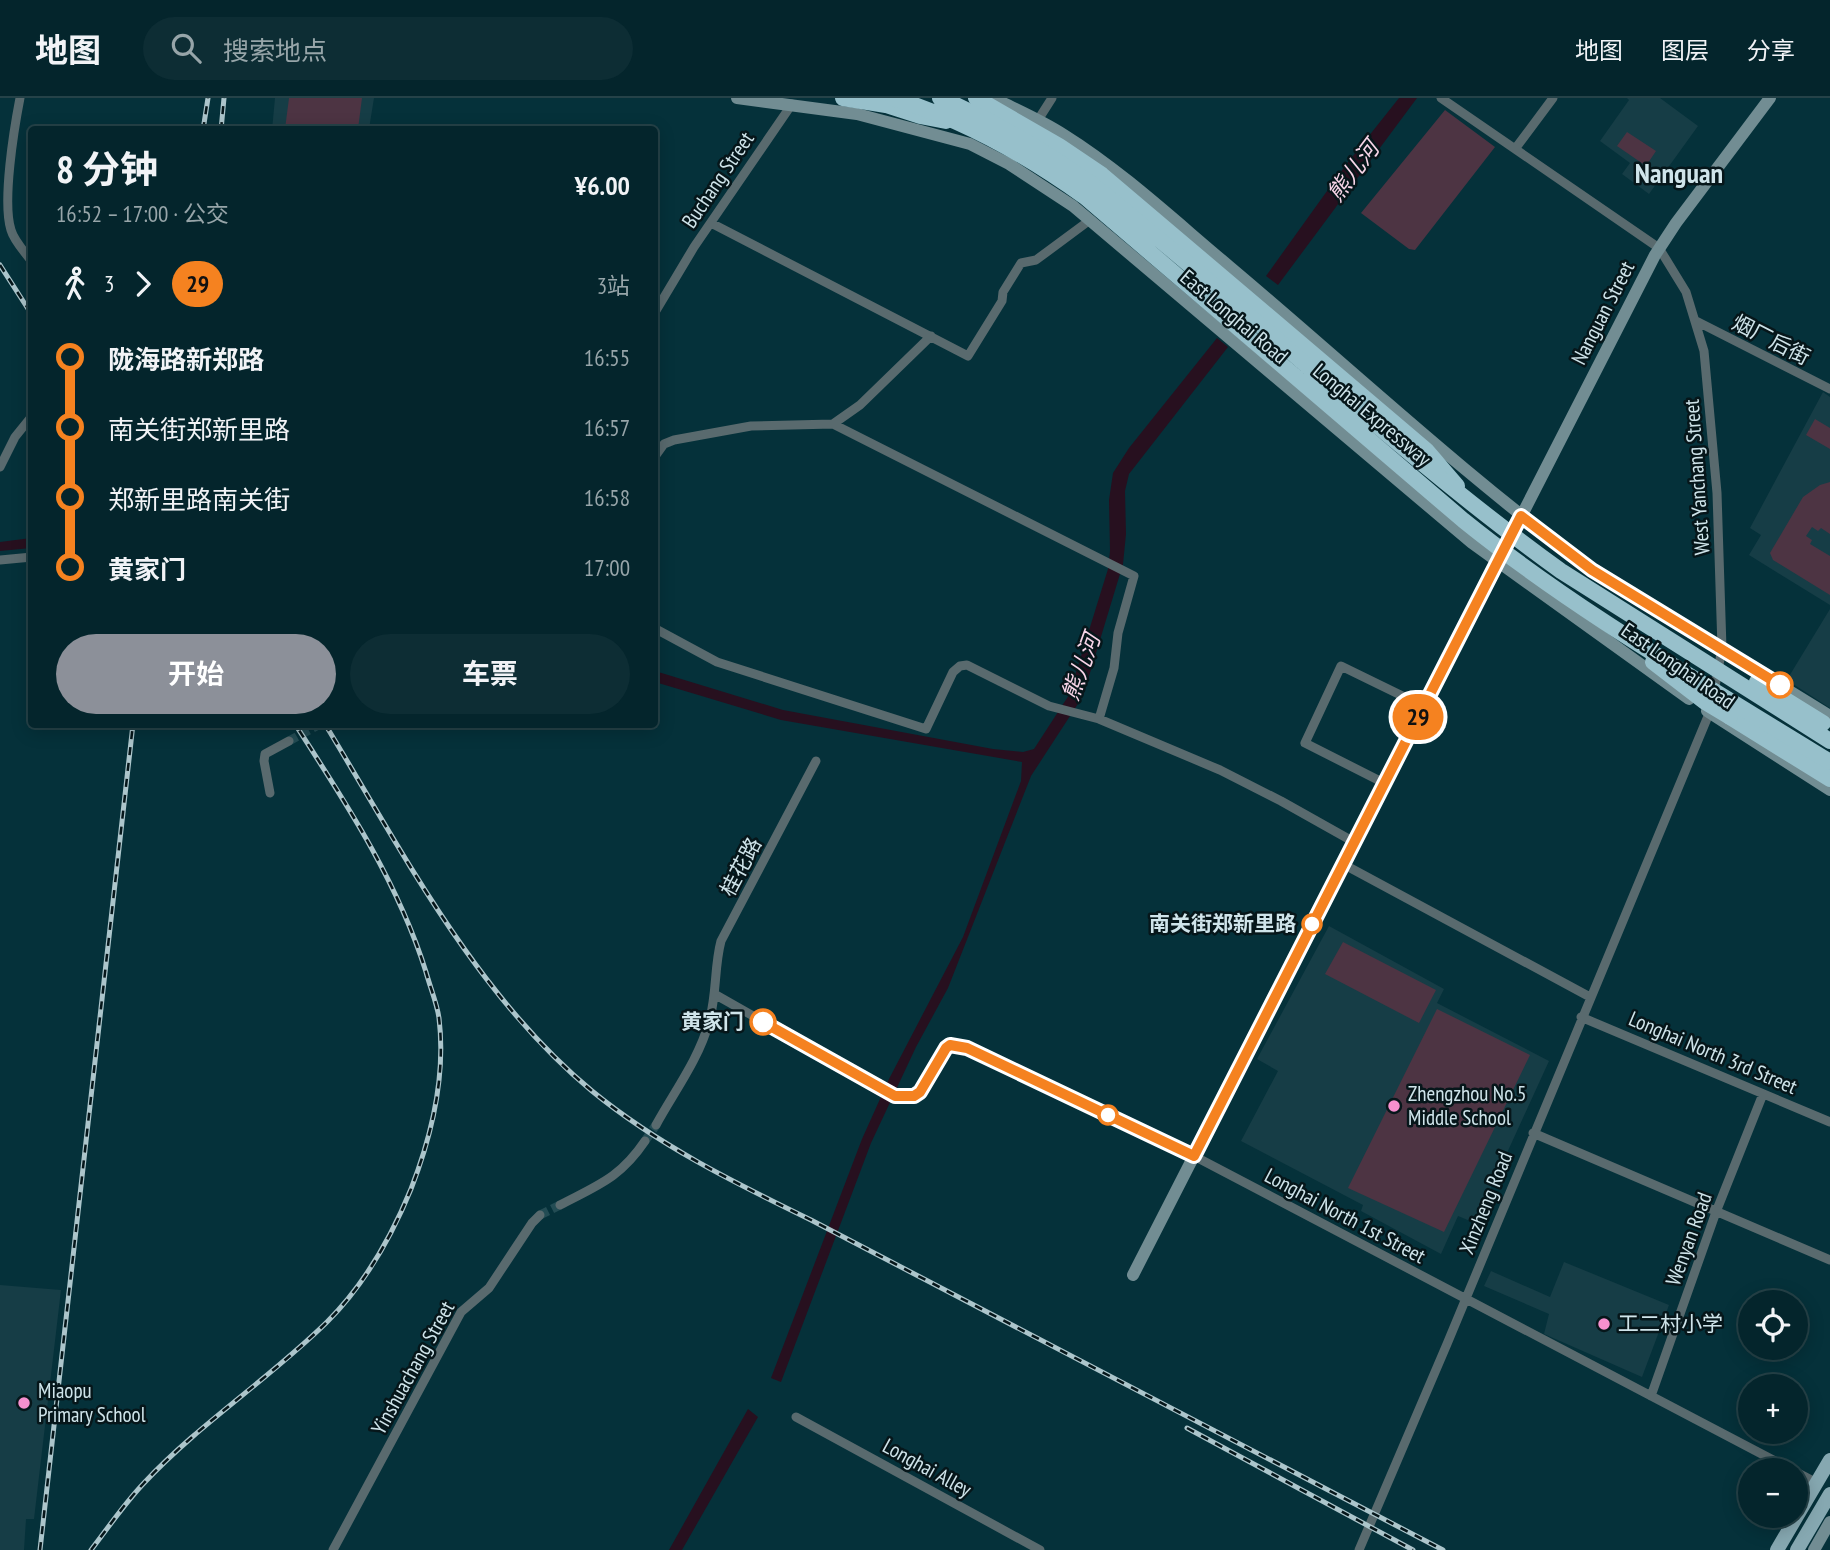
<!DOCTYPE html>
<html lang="zh">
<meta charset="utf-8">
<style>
body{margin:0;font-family:"PT Sans Narrow","Noto Sans SC",sans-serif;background:#0d2d34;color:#f1f3f6;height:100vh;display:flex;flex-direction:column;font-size:26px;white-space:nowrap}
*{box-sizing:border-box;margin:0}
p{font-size:23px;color:#97a5a9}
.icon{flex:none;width:38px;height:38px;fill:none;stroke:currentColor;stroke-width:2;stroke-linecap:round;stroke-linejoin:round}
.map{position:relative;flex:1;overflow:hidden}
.sheet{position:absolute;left:28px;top:28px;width:630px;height:602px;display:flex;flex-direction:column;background:#04252c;border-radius:7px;box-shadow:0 4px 18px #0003,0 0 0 2px #254248}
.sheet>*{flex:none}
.badge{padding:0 14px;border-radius:23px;font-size:24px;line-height:46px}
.fabs{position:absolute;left:1738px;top:1192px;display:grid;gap:14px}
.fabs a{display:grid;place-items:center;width:70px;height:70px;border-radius:50%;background:#04252c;box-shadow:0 4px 18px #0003,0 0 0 2px #254248;font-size:35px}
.map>.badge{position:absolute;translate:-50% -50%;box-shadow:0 0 0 4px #fff}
.legs{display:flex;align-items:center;gap:10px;height:77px;padding:0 28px;font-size:23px}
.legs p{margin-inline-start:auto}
.overview{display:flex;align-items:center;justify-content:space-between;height:119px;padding:0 28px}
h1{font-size:38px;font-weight:700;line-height:52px}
.button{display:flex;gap:14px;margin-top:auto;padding:14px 28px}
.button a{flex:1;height:80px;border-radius:42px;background:#8c9099;color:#fff;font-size:28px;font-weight:700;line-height:80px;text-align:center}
.button a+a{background:#0d2d34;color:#f1f3f6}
ul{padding:0 28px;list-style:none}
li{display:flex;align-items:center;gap:24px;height:70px;font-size:26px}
li i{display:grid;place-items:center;width:10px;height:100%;margin:0 9px;background:currentColor}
li i::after{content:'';width:18px;height:18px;margin:-9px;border:5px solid;border-radius:50%;background:#04252c}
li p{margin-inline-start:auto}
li:first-child i{background:linear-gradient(#0000 50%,currentColor 0)}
li:last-child i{background:linear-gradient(currentColor 50%,#0000 0)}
header{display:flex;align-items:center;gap:42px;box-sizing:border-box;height:98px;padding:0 35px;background:#04252c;border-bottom:2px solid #254248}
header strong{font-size:33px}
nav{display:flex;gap:38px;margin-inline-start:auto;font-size:24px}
.search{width:490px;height:63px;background:#0d2d34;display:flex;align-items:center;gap:18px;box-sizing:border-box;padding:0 24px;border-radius:38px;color:#97a5a9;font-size:26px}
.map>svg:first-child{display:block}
.built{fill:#163d46}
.green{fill:#4d3443}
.water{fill:#27101f}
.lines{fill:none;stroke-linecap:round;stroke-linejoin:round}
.street-tunnel{stroke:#234c54;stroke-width:9;stroke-dasharray:9 4.5;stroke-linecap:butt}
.street{stroke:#596a6e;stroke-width:9}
.secondary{stroke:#728d93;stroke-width:12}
.primary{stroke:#86a8b1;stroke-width:14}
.highway{stroke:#97c0cb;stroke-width:16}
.rail-casing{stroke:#acc5cb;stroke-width:5}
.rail{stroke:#06161a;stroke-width:2.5;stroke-dasharray:8;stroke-linecap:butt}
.highway-bridge{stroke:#97c0cb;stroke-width:16}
.line-1-casing{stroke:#fff;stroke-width:16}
.line-1{stroke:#f58220;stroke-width:10}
.stop-1-dot{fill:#fff;stroke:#f58220;stroke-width:3.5}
.poi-dot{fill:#f690cf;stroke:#06161a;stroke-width:2.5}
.labels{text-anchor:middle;stroke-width:5;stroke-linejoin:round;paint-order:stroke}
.street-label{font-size:21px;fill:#cfe4ea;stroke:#06161a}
.stop-label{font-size:21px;font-weight:bold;fill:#cfe4ea;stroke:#06161a;text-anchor:end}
.poi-label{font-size:21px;fill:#cfe4ea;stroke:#06161a;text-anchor:start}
.water-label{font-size:23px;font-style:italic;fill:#f9d6e9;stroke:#06161a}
.district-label{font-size:28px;font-weight:bold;fill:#cfe4ea;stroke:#06161a}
</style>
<header>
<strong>地图</strong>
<div class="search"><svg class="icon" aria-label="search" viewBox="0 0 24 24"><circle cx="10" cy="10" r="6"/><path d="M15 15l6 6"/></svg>搜索地点</div>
<nav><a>地图</a><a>图层</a><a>分享</a></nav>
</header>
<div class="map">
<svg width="1830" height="1452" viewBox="0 0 1830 1452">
<rect width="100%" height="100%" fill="#05313a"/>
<!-- built -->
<path class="built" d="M275,0h99l-5,31 -97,1z
M1627,0h33l38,28 -49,68 -27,-20 8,-11 -30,-22 29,-41z
M1823,294l7,5v208l-81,-50 12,-20 -11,-7z
M1830,511v99l-37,-24 -5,-6z
M1329,828l115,63 -7,14 112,58 -74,162 -17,-7 -17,38 -80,-43 2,-6 -122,-64 37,-70 -21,-12z
M1564,1164l105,43 -27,72 -98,-43 5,-20 -65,-28 7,-15 59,26z
M0,1187l61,5 -27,229h-8l-2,31h-24z"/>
<!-- green -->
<path class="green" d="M289,0h73l-4,31h-73z
M1445,12l50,37 -80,103 -6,-1 -48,-36z
M1627,34l29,19 -10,15 -29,-20z
M1815,321l15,9v21l-24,-14z
M1830,384v52l-9,-6 -3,3 -6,-4 -6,9 6,4 -2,4 20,12v39l-57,-35 -3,-7 33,-56 17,-12z
M1343,844l93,48 -17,33 -94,-49z
M1437,911l93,46 -86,177 -96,-44z"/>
<!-- water -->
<path class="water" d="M1399,0h18l-139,187 -12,-9 79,-110z
M1217,240l11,9 -99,127 -4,17 1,43 -3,30 -40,132 -52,80 -83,212 -32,59 -45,96 -90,239 -10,-4 91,-239 27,-60 74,-142 58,-156 1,-19 -241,-42 -126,-38v-11l128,39 210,39 30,3 11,-3 35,-54 39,-126 2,-18 -1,-51 4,-27 16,-25z
M31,440v10l-31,3v-9z
M748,1311l10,8 -76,133h-13z"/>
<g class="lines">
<!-- street-tunnel -->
<path class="street-tunnel" d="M289,643l31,-17
M645,1043l11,-16
M540,1117l20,-10"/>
<!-- street -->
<path class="street" d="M20,0c-6,31 -18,104 -9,132 3,11 14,22 21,32
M1441,0l218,150 27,44 18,59 13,142 5,155 -8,44
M1038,22l14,-22
M1515,51l38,-51
M711,125l257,133 34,-55 1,-9 18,-29 15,-3 54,-40
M654,216l40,-67 98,-143
M1696,223l134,68
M833,326l301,152 -16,57 -4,35 -15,51
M654,360l10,-14 10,-4 77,-14 82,-2 27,-19 71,-69
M0,369l15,-30 17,-21
M0,462l32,-3
M654,530l63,34 209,67 27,-57 7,-6 7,-1 82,41 50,13 121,51 61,31 73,41
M1384,685l-79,-40 36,-77 82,40
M270,695l-6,-32 1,-7 24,-13
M1343,766l247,133
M716,897l179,101h19l6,-4 25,-44 5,-3 17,3 227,108 598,314
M1581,919l249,105
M656,1027c18,-33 43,-66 53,-103 8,-27 5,-55 12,-81l95,-180
M1533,1035l297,127
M560,1107c38,-20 60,-27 85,-64
M1651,1298l65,-184 47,-118
M796,1319l244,133
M1796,1374l21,11
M333,1452l128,-238 28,-24 43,-65 8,-8
M1359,1452l88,-206 264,-635"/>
<!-- secondary -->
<path class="secondary" d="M737,0l120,16 113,30 39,20 64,42 399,337 217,156
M993,0c24,12 48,22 71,37 59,37 112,87 166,132 120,101 236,210 363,303l237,146
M1707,613l123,79
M1133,1177l522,-1020 21,-32 94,-125
M1814,1452l16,-28"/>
<!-- primary -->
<path class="primary" d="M1777,1452l53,-90
M1797,1452l33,-56"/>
<!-- highway -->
<path class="highway" d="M843,0l43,7 34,11 26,5
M976,0l83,48 43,29 324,275 31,36
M1730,619l100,62"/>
<defs>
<path id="rail" d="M203,32l5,-32
M221,32l3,-32
M0,167l32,50
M325,626c77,127 151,271 267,367 66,54 143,92 219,129l632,330
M1187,1330l226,122
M40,1452l93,-826
M91,1452c17,-22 33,-46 53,-67 55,-59 125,-104 183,-161 38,-38 64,-84 84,-133 21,-54 35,-113 28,-171 -2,-15 -9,-31 -13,-46 -28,-90 -80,-169 -131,-248"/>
</defs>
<!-- rail casing -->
<use href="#rail" class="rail-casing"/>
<!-- rail -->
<use href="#rail" class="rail"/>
<!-- highway-bridge -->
<path class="highway-bridge" d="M893,0c70,21 132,56 192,99l378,323c114,92 243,165 367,242
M940,0c54,23 105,53 153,87 158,126 304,268 468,386l269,170
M1653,564l52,40 25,15
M1757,584l66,41"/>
</g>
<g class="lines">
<defs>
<path id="line-1" d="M763,924l132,74h19l6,-4 26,-44 4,-3 17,3 227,108 327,-640 71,54 188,115"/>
</defs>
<!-- line-1 casing -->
<use href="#line-1" class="line-1-casing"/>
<!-- line-1 -->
<use href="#line-1" class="line-1"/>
</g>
<!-- markers -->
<g class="stop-1-dot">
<circle cx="1780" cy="587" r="12"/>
<circle cx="1312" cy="826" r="9"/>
<circle cx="763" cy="924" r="12"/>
<circle cx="1108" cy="1017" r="9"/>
</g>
<g class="poi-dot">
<circle cx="1394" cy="1008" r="7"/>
<circle cx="1604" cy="1226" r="7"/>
<circle cx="24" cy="1305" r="7"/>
</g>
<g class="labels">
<!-- street labels -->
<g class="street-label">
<text transform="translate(718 82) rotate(-56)" y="7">Buchang Street</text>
<text transform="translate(1603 215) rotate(-63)" y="7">Nanguan Street</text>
<text transform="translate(1234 219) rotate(40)" y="7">East Longhai Road</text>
<text transform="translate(1771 242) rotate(27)" y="7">烟厂后街</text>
<text transform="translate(1372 317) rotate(40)" y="7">Longhai Expressway</text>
<text transform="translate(1697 379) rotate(-94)" y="7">West Yanchang Street</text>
<text transform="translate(1678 568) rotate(35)" y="7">East Longhai Road</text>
<text transform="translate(741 769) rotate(-62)" y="7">桂花路</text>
<text transform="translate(1713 955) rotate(23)" y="7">Longhai North 3rd Street</text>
<text transform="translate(1486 1105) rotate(-68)" y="7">Xinzheng Road</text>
<text transform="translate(1345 1118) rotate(28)" y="7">Longhai North 1st Street</text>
<text transform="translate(1689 1141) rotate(-70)" y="7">Wenyan Road</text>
<text transform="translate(413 1270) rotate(-61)" y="7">Yinshuachang Street</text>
<text transform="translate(927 1370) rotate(29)" y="7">Longhai Alley</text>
</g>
<!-- stop labels -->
<g class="stop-label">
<text x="1296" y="833">南关街郑新里路</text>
<text x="744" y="931">黄家门</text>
</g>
<!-- poi labels -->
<g class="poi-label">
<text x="1408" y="1003">Zhengzhou No.5<tspan x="1408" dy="24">Middle School</tspan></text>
<text x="1618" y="1233">工二村小学</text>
<text x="38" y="1300">Miaopu<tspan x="38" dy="24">Primary School</tspan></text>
</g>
<!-- water labels -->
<g class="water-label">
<text transform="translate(1353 73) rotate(-53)" y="8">熊儿河</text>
<text transform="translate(1081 569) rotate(-70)" y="8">熊儿河</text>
</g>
<!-- district labels -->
<g class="district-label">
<text x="1679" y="85">Nanguan</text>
</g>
</g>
</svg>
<div class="fabs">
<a><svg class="icon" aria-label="locate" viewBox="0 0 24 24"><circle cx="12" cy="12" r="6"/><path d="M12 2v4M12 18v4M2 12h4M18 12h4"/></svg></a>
<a>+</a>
<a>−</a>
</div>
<b class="badge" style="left:1418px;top:619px;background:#f58220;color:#111">29</b>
<section class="sheet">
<div class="overview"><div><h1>8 分钟</h1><p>16:52 – 17:00 · 公交</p></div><b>¥6.00</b></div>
<div class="legs"><svg class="icon" aria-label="walk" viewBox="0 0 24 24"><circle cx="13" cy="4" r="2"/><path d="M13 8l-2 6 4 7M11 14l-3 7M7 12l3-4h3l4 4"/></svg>3<svg class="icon" aria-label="forward" viewBox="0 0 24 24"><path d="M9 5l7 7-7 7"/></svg><b class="badge" style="background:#f58220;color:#111">29</b><p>3站</p></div>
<ul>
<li><i style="color:#f58220"></i><b>陇海路新郑路</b><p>16:55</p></li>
<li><i style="color:#f58220"></i><span>南关街郑新里路</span><p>16:57</p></li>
<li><i style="color:#f58220"></i><span>郑新里路南关街</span><p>16:58</p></li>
<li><i style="color:#f58220"></i><b>黄家门</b><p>17:00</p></li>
</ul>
<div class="button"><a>开始</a><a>车票</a></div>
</section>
</div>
